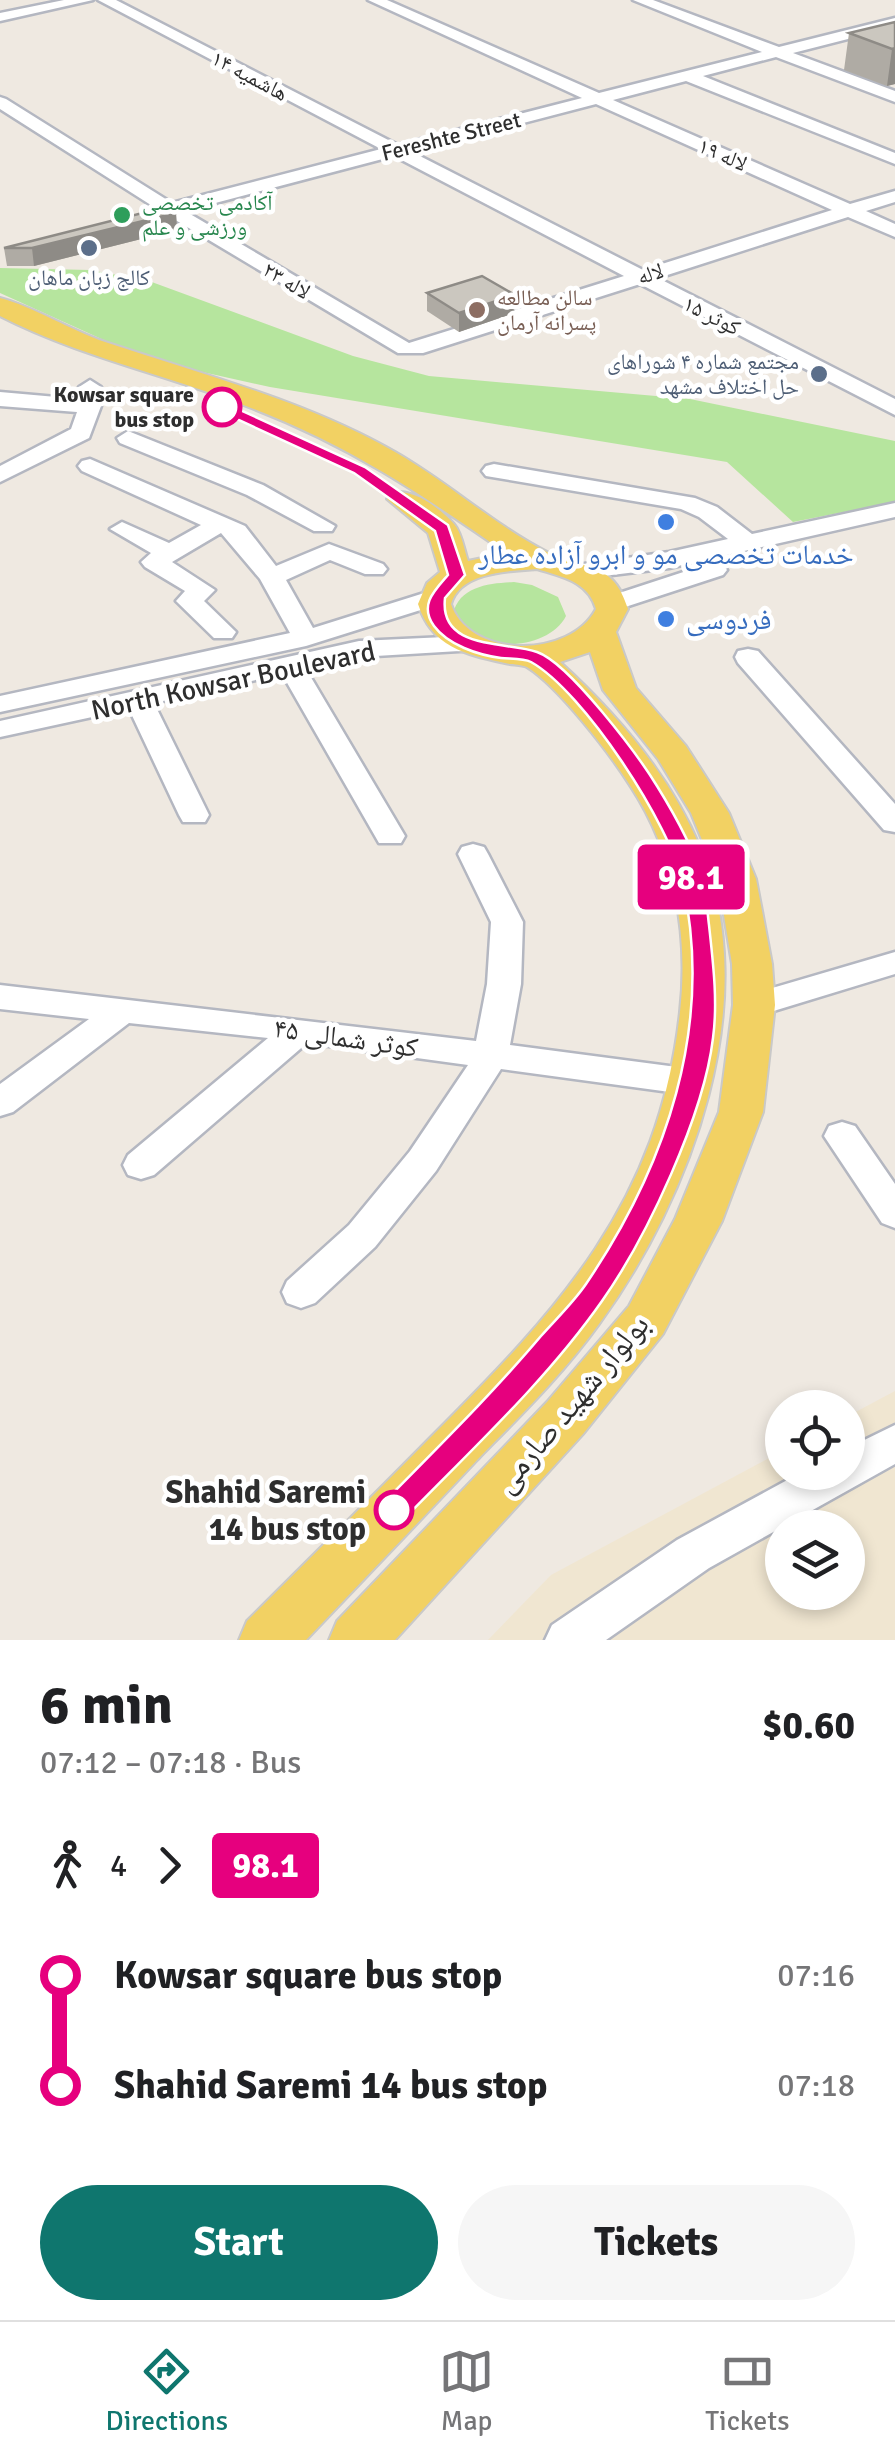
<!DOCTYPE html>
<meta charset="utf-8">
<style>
body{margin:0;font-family:Signika,"Noto Naskh Arabic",sans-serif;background:#f6f6f6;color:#202124;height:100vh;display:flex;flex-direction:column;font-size:38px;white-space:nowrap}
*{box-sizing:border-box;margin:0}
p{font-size:32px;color:#757577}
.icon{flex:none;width:55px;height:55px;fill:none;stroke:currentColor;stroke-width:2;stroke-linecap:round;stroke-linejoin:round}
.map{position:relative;height:1640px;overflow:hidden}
.side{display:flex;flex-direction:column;background:#fff;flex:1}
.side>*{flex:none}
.badge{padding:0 20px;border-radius:8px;font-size:35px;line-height:65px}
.controls{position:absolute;left:765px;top:1390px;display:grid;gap:20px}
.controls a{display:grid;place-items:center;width:100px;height:100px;border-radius:50%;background:#fff;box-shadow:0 5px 15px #0003;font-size:50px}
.map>.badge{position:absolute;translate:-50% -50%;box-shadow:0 0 0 5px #fff}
.legs{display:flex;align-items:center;gap:15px;height:110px;padding:0 40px;font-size:32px}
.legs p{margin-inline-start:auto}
.headline{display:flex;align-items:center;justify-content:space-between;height:170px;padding:0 40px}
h1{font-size:55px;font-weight:700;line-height:75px}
.cta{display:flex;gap:20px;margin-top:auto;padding:20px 40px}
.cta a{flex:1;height:115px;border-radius:60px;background:#0f766e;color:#fff;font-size:40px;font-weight:700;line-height:115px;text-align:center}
.cta a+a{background:#f6f6f6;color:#202124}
ul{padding:0 40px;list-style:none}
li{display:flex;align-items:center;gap:35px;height:110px;font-size:38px}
li i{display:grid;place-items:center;width:15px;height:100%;margin:0 12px;background:currentColor}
li i::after{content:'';width:25px;height:25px;margin:-12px;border:8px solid;border-radius:50%;background:#fff}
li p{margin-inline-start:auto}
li:first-child i{background:linear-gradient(#0000 50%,currentColor 0)}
li:last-child i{background:linear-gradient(currentColor 50%,#0000 0)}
.dock{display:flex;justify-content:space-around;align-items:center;height:140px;border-top:2px solid #e0e0e0;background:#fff;font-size:28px;color:#757577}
.dock a{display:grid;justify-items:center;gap:5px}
.dock .selected{color:#0f766e}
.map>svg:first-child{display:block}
.education{fill:#f0e6d1;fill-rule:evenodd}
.green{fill:#b6e59e}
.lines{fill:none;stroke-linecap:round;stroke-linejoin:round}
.minor-casing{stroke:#b4b7c1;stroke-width:5}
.major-casing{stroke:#c9c9c9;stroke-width:4}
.minor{fill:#fff;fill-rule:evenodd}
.major{fill:#f2d163;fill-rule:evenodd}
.wall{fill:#afaba4}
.shaded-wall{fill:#8e8b86}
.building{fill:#cbc7bf;stroke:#8e8b86;stroke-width:2.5}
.line-1{fill:#e6007e;stroke:#fff;stroke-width:2.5}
.leisure-dot{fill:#2e9e5b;stroke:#fff;stroke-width:4}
.service-dot{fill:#5c6f8a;stroke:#fff;stroke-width:4}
.education-dot{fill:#8d6e63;stroke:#fff;stroke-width:4}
.stop-1-dot{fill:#fff;stroke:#e6007e;stroke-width:5}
.shop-dot{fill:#3f7fe0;stroke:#fff;stroke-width:4}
.labels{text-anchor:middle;stroke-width:9;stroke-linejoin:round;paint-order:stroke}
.far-street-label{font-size:22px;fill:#2e2e2e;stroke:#fff}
.far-leisure-label{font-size:22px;fill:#27864d;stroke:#fff;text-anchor:start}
.far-service-label{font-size:22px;fill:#4e5e75;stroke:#fff}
.far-education-label{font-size:22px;fill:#785e54;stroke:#fff;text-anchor:start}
.far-stop-label{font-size:22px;font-weight:bold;fill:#2e2e2e;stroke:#fff;text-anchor:end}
.shop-label{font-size:28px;fill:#366cbe;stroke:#fff}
.street-label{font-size:28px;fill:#2e2e2e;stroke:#fff}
.near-street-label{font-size:32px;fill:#2e2e2e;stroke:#fff}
.near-stop-label{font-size:32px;font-weight:bold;fill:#2e2e2e;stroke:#fff;text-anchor:end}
</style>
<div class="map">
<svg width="895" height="1640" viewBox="0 0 895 1640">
<rect width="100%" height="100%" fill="#efe9e1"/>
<!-- education -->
<path class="education" d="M895,1391v249h-407l63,-65 231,-124v21h66v-56zM782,1528h66v64h-66z"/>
<!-- green -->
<path class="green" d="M0,268l90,2 59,11 204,75 76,20 261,23 205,42v61l-102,20 -66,-60 -457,-75 -99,-22 -43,-14 -128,-58z
M514,582l18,3 26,12 8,19c-15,30 -70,37 -97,17 -6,-4 -11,-14 -16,-19 6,-28 37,-31 61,-32z"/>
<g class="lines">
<defs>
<path id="minor" d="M64,0h29l-93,21v-8z
M98,0h18l282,145 184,-47 -214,-98h19l212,93 163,-41 -129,-52h20l126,47 116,-29v9l-102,26 102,38v11l-119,-45 -73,19 192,77v11l-209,-83 -73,19 237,104 45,-13v11l-29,9 29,13v13l-47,-20 -190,61 237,121v16l-255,-131 -217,69h-25l-231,-138 -16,1 -2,-4 5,-5 -154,-98v-12l6,2 166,104 209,-54zM596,104l236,106 -189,60 -231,-118zM394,156l230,120 -215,67 -224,-132z
M90,380l11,7v19l-12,32 -89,44v-16l71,-37 6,-17 -77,-6v-14l79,7v-12z
M128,431l135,54 72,41 -3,5h-18l-67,-36 -127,-52 -3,-5z
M90,459l155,67 31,40 53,-22 54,20 4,5 -4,5h-18l-35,-14 -44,20 27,48 124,-39 13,8 -4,5 -140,44 -306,66v-16l290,-63 -30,-54 -39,-46 -49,29 43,28 -11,11 32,31 -4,6h-18l-38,-37 9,-10 -40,-24 -4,-5 10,-9 -41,-24 12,-7 47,21 32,-18 -119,-54 -4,-5 4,-5z
M494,464l201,34 22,9 35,27 143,-31v14l-226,51 -90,11 -9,-3 -4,-5 4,-5 99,-14 59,-13 -29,-22 -18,-8 -195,-33 -4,-5 4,-5z
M714,562l9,3 4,5 -4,5 -110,36 -13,-8 4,-5z
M467,636l9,2 4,6 -4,6 -117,7 -53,12 99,167 -4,7h-22l-4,-7 -93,-162 -128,29 55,112 -4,7h-22l-4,-7 -50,-106 -129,28v-16l359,-80z
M748,649l10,2 137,153v28l-11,-2 -146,-167 -3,-6 3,-6z
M473,844l11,3 4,7 35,68 -2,62 -11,61 182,24 12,4 5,9 -5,9 -12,4 -191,-26 -65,102 -61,76 -60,56 -14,5 -14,-5 -5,-11 5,-11 62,-56 61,-74 58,-86 -161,-22 -153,132 -13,4 -13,-4 -5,-10 5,-10 140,-117 -139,-15 -116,89 -13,4v-32l89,-65 -89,-10v-24l476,56 11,-57 4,-62 -33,-68 4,-7z
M895,952v22l-141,43 -12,-4 -5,-8 5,-8z
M842,1122l13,4 40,58v44l-13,-5 -58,-87 5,-10z
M895,1425v39l-186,104 -103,72h-61l7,-15 125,-85 125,-68h46v-24z"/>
<path id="major" d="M0,298c34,9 70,32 105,44 98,33 199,58 290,110 53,30 99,73 152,100 38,19 66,8 81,57l-12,23 20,56 50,58 43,67 27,66 16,85 3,41 -12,107 -41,109 -59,113 -80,100 -188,206h-66l8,-19 210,-219 82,-96 46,-87 44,-107 14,-107 -1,-41 -14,-85 -27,-66 -33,-54 -55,-69 -13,-38 -30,10c57,52 110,113 140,185 65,153 -9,351 -101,477 -35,49 -79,92 -121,135 -57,61 -115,121 -172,181h-67l8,-19c61,-61 122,-121 182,-182 130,-130 230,-235 251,-427 9,-79 -6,-159 -49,-225 -20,-32 -72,-100 -104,-120 -6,-3 -15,-2 -22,-4 -41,-9 -73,-16 -87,-59l9,-21 13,-11 -12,-39 -41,-34 4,-6c21,-6 49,15 63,31 8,9 10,26 14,37l38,-8c-88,-61 -159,-109 -260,-147 -82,-32 -168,-50 -246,-90zM537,569c25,8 51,12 59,40 -26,50 -127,50 -145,-5 9,-32 58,-33 86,-35z"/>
</defs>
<!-- minor casing -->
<use href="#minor" class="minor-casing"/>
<!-- major casing -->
<use href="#major" class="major-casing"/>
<!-- minor -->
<use href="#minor" class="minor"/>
<!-- major -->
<use href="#major" class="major"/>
</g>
<!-- wall -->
<path class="wall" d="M895,22v62l-8,2 -43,-16 5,-37z
M176,213l1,17 -143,36h-27l-3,-18z
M427,293l88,2 -1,18 -55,19 -32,-21z"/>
<!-- shaded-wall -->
<path class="shaded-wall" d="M895,48v36l-8,2 5,-37z
M176,213l1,17 -143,36 -2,-18z
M515,295l-1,18 -55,19v-19z"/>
<!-- building -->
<path class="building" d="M895,22v26l-3,1 -43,-16z
M166,207l10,6 -144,35h-28z
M482,276l33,19 -56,18 -32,-20z"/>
<!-- line-1 -->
<path class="line-1" d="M217,404h10l138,63 83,58 17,50 -20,23c-6,53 62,43 92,54 32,11 101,103 120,134 18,29 36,61 46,94 4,14 4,31 6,45 4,37 9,77 4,113 -9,77 -66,199 -111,263 -56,80 -130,148 -198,218l-10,3 -9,-3 -5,-9 5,-9c53,-54 107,-107 156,-165 15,-17 32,-33 45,-52 80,-118 128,-257 97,-400 -12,-59 -100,-193 -152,-222 -8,-4 -21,-3 -30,-4 -23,-3 -53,-13 -67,-32 -15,-21 0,-35 14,-51l-13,-44 -81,-58 -137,-63z"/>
<!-- markers -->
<circle class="leisure-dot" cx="122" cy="215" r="10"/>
<g class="service-dot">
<circle cx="89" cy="248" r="10"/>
<circle cx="819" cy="374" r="10"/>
</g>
<circle class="education-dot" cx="477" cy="310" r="10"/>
<g class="stop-1-dot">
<circle cx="222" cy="407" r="18"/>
<circle cx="394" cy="1510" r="18"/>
</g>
<g class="shop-dot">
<circle cx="666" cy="522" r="10"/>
<circle cx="666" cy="619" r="10"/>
</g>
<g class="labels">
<!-- far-street labels -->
<g class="far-street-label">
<text transform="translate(250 75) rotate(28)" y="8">هاشمیه ۱۴</text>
<text transform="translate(451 136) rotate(-14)" y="8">Fereshte Street</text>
<text transform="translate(723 154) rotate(24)" y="8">لاله ۱۹</text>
<text transform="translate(650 273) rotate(-17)" y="8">لاله</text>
<text transform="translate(287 280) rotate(31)" y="8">لاله ۲۳</text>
<text transform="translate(712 315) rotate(27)" y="8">کوثر ۱۵</text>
</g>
<!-- far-leisure labels -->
<g class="far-leisure-label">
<text x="142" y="210">آکادمی تخصصی<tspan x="142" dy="25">ورزشی و علم</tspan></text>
</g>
<!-- far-service labels -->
<g class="far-service-label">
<text x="89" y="285">کالج زبان ماهان</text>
<text x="799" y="369" text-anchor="end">مجتمع شماره ۴ شوراهای<tspan x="799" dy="25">حل اختلاف مشهد</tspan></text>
</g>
<!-- far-education labels -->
<g class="far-education-label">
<text x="497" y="305">سالن مطالعه<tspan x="497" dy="25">پسرانه آرمان</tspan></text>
</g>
<!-- far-stop labels -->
<g class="far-stop-label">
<text x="194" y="402">Kowsar square<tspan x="194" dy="25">bus stop</tspan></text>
</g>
<!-- shop labels -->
<g class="shop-label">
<text x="666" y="564">خدمات تخصصی مو و ابرو آزاده عطار</text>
<text x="686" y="629" text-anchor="start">فردوسی</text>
</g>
<!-- street labels -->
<g class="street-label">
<text transform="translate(233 680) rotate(-12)" y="10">North Kowsar Boulevard</text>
<text transform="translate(346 1037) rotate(8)" y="10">کوثر شمالی ۴۵</text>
</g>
<!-- near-street labels -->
<g class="near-street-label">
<text transform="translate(571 1403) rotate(-50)" y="11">بولوار شهید صارمی</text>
</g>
<!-- near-stop labels -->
<g class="near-stop-label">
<text x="366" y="1503">Shahid Saremi<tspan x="366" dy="37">14 bus stop</tspan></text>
</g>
</g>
</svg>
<div class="controls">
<a><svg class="icon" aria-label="locate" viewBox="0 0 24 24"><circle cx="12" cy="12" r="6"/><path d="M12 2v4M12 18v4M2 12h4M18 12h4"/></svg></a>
<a><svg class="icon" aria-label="layers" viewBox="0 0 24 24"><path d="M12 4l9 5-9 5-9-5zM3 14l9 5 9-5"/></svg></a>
</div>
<b class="badge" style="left:691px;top:877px;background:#e6007e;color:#fff">98.1</b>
</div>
<section class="side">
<div class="headline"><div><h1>6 min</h1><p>07:12 – 07:18 · Bus</p></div><b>$0.60</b></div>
<div class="legs"><svg class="icon" aria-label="walk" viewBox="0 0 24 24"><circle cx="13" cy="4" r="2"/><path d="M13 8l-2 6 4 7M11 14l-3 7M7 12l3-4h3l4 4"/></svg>4<svg class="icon" aria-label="forward" viewBox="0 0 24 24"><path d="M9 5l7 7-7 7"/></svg><b class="badge" style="background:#e6007e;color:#fff">98.1</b></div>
<ul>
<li><i style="color:#e6007e"></i><b>Kowsar square bus stop</b><p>07:16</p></li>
<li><i style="color:#e6007e"></i><b>Shahid Saremi 14 bus stop</b><p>07:18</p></li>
</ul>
<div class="cta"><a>Start</a><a>Tickets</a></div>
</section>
<nav class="dock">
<a class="selected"><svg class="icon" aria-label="directions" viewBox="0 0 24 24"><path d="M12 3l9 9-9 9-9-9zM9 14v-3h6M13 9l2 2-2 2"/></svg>Directions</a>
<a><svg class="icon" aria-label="map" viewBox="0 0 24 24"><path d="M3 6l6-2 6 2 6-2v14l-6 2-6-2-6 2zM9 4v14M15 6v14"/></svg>Map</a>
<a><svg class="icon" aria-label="tickets" viewBox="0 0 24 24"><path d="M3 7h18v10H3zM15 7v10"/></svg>Tickets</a>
</nav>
